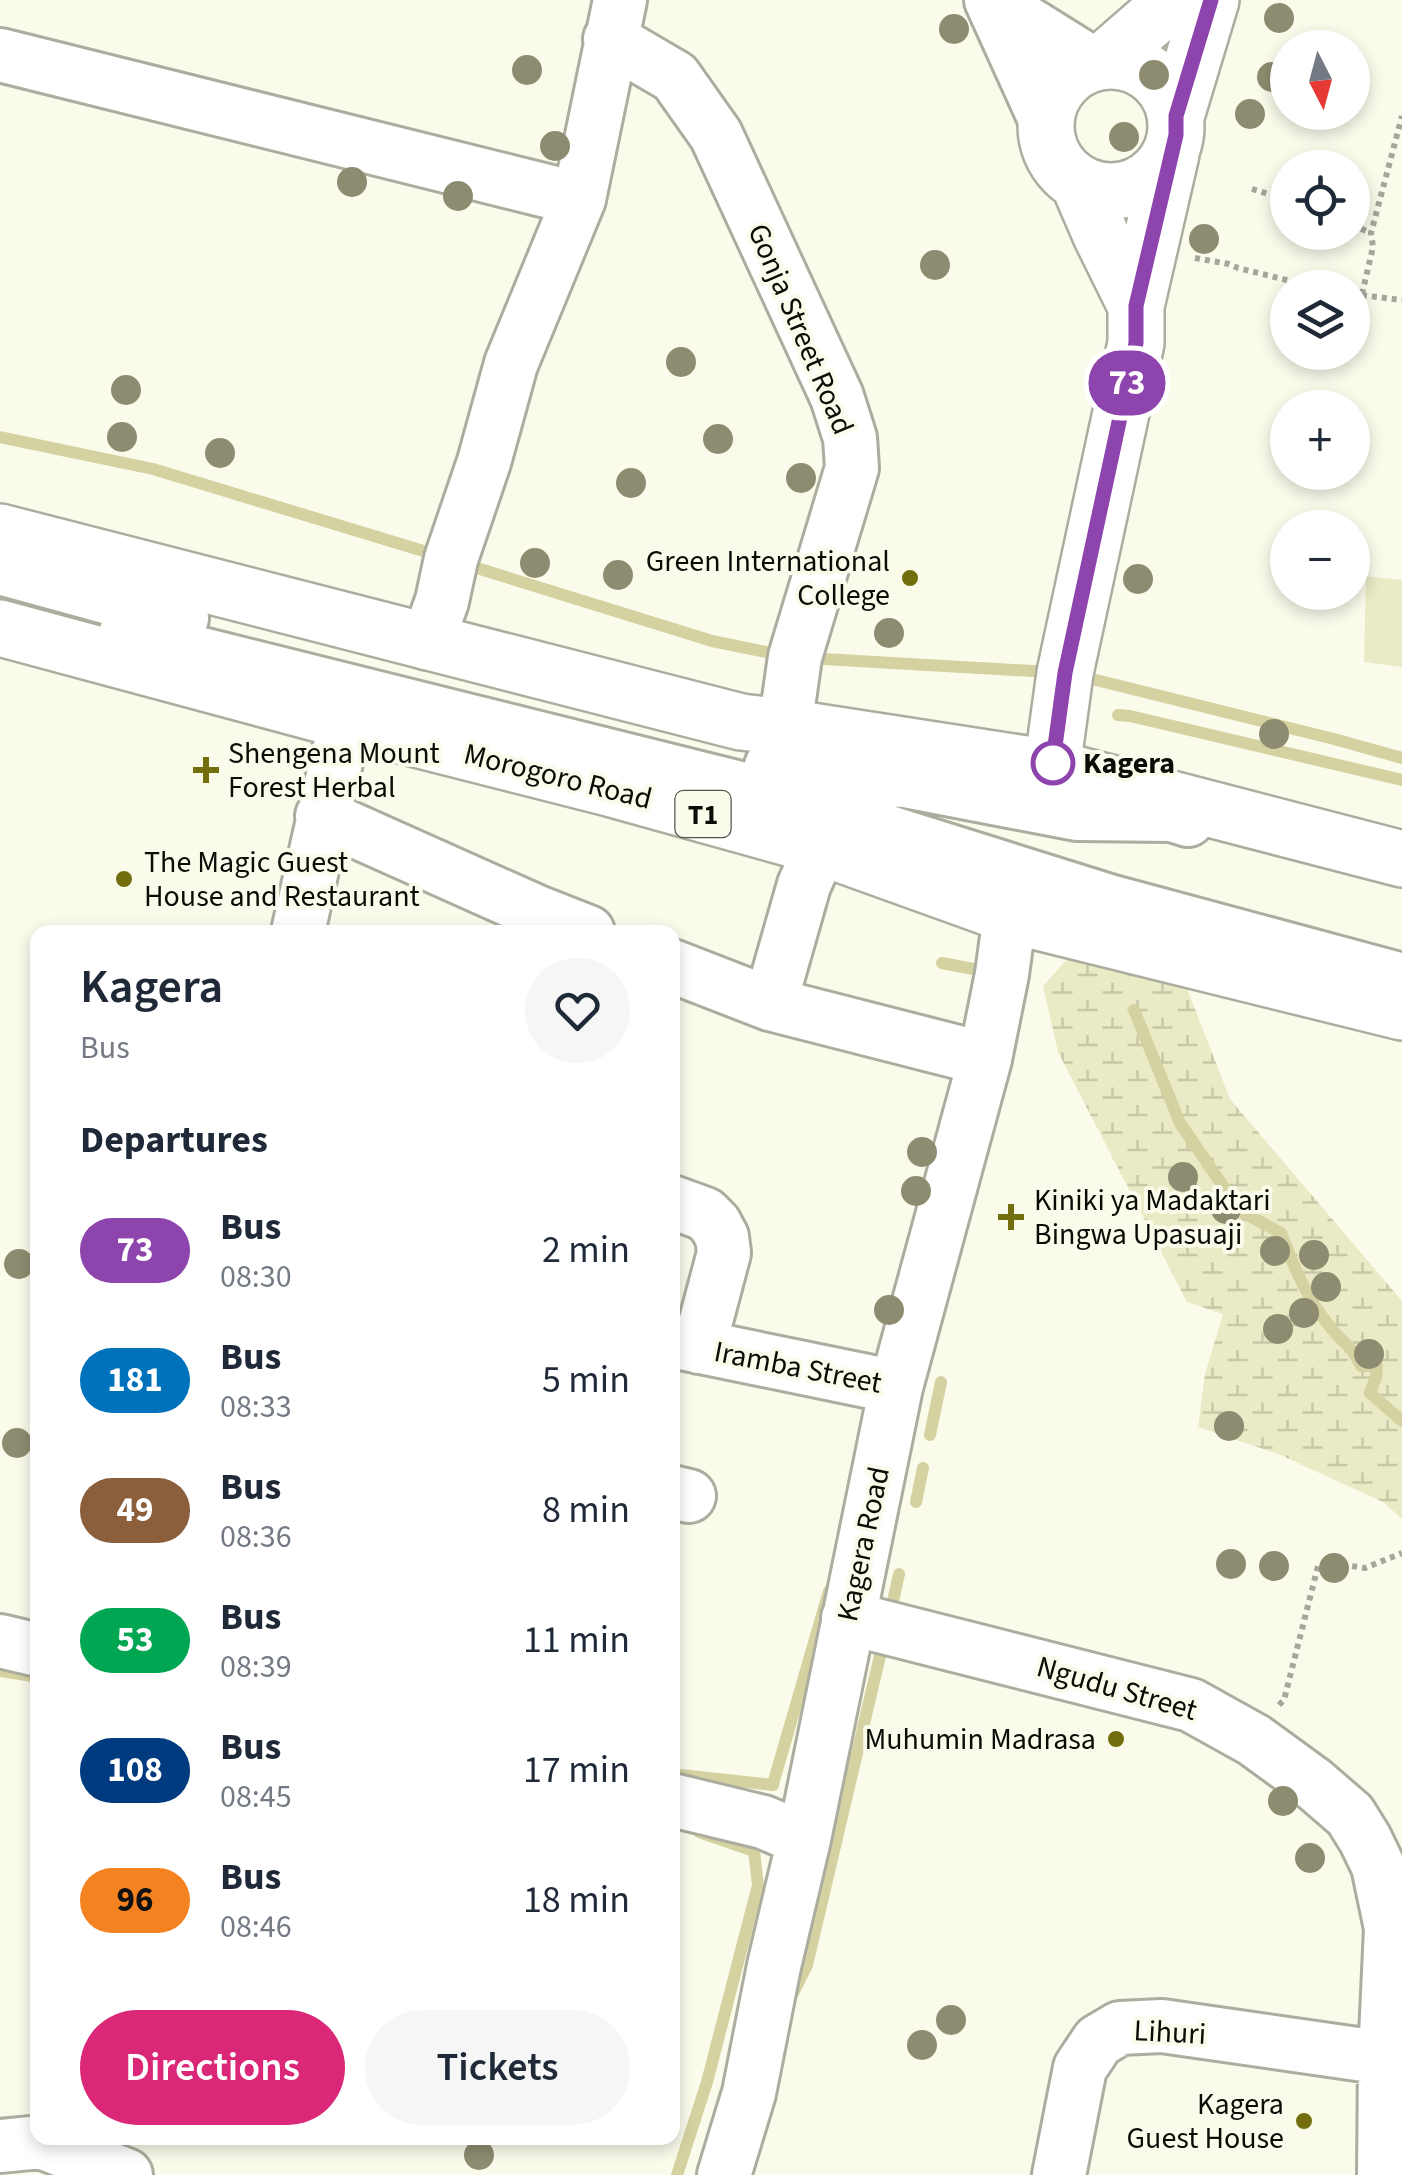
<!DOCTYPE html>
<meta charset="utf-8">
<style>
body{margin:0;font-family:"Source Sans 3",sans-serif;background:#f6f6f7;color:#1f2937;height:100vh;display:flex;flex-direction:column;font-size:38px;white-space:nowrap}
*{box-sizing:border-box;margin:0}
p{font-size:32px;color:#747a83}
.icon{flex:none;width:55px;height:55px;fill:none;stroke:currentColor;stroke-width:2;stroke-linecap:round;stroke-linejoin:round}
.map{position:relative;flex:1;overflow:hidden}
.drawer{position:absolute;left:30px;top:925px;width:650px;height:1220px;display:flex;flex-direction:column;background:#fff;border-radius:20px;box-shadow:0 5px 15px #0003}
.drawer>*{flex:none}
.badge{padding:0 20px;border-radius:32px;font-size:35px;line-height:65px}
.needle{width:65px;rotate:174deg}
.controls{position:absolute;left:1270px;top:30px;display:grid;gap:20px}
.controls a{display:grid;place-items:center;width:100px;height:100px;border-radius:50%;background:#fff;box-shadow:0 5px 15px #0003;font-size:50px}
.map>.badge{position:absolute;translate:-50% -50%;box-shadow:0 0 0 5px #fff}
h2{padding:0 50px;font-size:38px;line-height:90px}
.round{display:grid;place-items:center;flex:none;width:105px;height:105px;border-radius:52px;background:#f6f6f7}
.headline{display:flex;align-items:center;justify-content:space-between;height:170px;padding:0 50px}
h1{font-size:48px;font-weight:600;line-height:75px}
.button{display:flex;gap:20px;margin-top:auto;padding:20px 50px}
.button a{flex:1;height:115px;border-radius:60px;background:#db2777;color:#fff;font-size:40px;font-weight:600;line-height:115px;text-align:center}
.button a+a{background:#f6f6f7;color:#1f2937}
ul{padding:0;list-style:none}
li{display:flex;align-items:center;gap:30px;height:130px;padding:0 50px}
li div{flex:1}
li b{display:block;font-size:38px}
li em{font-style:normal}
li .badge{min-width:110px;font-weight:700;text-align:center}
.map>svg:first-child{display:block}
.green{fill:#ebeac6}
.wetland{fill:url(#wetland-marsh)}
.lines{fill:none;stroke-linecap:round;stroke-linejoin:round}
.stream{stroke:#d4d2a1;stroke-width:12}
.minor-casing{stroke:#adad9f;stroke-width:58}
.major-casing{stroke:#adad9f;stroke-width:60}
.highway-casing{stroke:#adad9f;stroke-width:60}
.path{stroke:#a6a69b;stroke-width:6;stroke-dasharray:5 5;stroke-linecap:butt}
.minor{stroke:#fff;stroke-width:52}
.major{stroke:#fff;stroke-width:55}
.highway{stroke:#fff;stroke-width:55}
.tree{fill:#8e8c70}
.line-casing{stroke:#fff;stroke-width:22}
.line{stroke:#8e44ad;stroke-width:15}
.poi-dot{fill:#736e0d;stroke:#fbfbec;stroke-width:4}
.stop-dot{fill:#fff;stroke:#8e44ad;stroke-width:5}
.labels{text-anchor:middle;stroke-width:8;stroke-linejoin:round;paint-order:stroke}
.shield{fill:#fbfbec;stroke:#54544c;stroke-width:2.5}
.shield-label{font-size:28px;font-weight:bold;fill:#0c0c07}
.street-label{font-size:30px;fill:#0c0c07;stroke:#fbfbec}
.poi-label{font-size:30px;fill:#0c0c07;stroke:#fbfbec;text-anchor:end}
.stop-label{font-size:30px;font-weight:bold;fill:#0c0c07;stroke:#fbfbec;text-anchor:start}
</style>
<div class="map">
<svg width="1402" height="2175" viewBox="0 0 1402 2175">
<defs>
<pattern id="wetland-marsh" width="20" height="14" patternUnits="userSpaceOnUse" patternTransform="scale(2.5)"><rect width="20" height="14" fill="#ebeac6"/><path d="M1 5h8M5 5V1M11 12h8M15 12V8" fill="none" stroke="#c8c8a9"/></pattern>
</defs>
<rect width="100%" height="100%" fill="#fbfbec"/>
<!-- green -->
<path class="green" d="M1366,576l36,4v87l-38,-5z"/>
<!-- wetland -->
<path class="wetland" d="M1081,944l100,29 49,126 172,202v218l-19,-17 -105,-48 -80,-27 7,-53 18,-60 -36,-12 -129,-250 -15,-66z"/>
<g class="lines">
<!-- stream -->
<path class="stream" d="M0,437l153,32 287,87
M464,564l248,77 74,15
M806,658l244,14
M1080,676l254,63 68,19
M1118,715l12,1 272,64
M942,963l47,9
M1134,1010l46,113 60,88 41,22c13,34 26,66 50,95 13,16 21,18 30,38h16l-1,11 -6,16 32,28
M930,1435l11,-53
M916,1502l7,-34
M892,1606l7,-32
M0,1671l38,6
M672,1774l101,11
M773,1784l56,-193
M790,1999l17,-34 76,-322
M677,2175l30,-93 51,-197 -4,-34 -55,-19"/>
<defs>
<path id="minor" d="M991,0l54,119
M992,1l101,63
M610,39l65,38 41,58 121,262 13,41 2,30 -57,189 -10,70
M0,55l579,144
M0,568l182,50
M125,635l655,163 329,103 293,79
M427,643l15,-42 9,-42 33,-97 27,-98 68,-165 41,-199
M771,766l36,10 98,5 172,33 95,1 16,5
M322,816l215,96 51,20
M298,932l40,-179 15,-30
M672,966l98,38 215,55
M770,1004l34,-119 17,-38
M672,1202l33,12 10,10 7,13 2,16 -25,94
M672,1341l224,46
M672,1492l17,4
M848,1618l343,87 63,35 59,43 37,32 15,24 13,27 13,62 -6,130 -1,117
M0,1641l38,9
M672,1800l91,22 41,17
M0,2146l41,-4 85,33
M724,2175l25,-82 25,-127 30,-127 92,-452 89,-328 17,-85 8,-59
M1059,2175l21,-107 18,-27 22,-13 42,-2 223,32"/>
<path id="major" d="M1046 126a65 65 0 1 1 130 0a65 65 0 1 1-130 0Z
M1104,61l70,-61
M1176,116l35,-116
M1079,184l22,51 35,71
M1052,768l13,-95 71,-330v-37l35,-152"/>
<path id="highway" d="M0,532l741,190 44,5 267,41 350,91
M0,628l353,95 256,65 212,59 189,68 392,97"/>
</defs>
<!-- minor casing -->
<use href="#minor" class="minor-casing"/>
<!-- major casing -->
<use href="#major" class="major-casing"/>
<!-- highway casing -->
<use href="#highway" class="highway-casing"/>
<!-- path -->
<path class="path" d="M1252,189l36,11
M1352,225l19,8
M1195,258l34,6 9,4 81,20
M1352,294l50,6
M1362,294l11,-47 -2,-14 31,-117
M1279,1705l5,-5 34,-134 13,-3 34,5 37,-15"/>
<!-- minor -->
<use href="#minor" class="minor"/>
<!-- major -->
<use href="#major" class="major"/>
<!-- highway -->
<use href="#highway" class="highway"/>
</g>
<!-- trees -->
<g class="tree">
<circle cx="1279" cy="18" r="15"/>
<circle cx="954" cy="29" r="15"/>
<circle cx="527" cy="70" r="15"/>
<circle cx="1154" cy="75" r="15"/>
<circle cx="1272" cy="77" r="15"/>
<circle cx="1250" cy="114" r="15"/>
<circle cx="1124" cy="137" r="15"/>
<circle cx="555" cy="146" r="15"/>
<circle cx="352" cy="182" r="15"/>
<circle cx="458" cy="196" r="15"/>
<circle cx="1204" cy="239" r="15"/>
<circle cx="935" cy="265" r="15"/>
<circle cx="681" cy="362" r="15"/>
<circle cx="126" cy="390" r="15"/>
<circle cx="122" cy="437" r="15"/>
<circle cx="718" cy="439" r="15"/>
<circle cx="220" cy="453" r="15"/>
<circle cx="801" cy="478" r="15"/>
<circle cx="631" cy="483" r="15"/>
<circle cx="535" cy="563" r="15"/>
<circle cx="618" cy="575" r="15"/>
<circle cx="1138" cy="579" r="15"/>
<circle cx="889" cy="633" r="15"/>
<circle cx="1274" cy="734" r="15"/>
<circle cx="922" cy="1152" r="15"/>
<circle cx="1183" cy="1177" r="15"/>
<circle cx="916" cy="1191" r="15"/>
<circle cx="1226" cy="1209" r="15"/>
<circle cx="1275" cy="1251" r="15"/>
<circle cx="1314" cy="1255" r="15"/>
<circle cx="19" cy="1264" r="15"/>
<circle cx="1326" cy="1287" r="15"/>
<circle cx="889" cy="1310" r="15"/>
<circle cx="1304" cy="1313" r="15"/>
<circle cx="1278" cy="1329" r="15"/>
<circle cx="1369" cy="1354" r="15"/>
<circle cx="1229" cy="1426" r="15"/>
<circle cx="17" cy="1443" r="15"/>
<circle cx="1231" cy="1564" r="15"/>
<circle cx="1274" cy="1566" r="15"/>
<circle cx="1334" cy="1568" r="15"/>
<circle cx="1283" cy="1801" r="15"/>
<circle cx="1310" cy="1858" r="15"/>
<circle cx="951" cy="2020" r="15"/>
<circle cx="922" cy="2045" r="15"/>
<circle cx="479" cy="2155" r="15"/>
</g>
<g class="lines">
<defs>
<path id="line" d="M1052,768l13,-95 71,-330v-37l40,-171v-19l35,-116"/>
</defs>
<!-- line casing -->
<use href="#line" class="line-casing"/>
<!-- line -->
<use href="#line" class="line"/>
</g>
<!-- markers -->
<g class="poi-dot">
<circle cx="910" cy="578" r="10"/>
<path d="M201 755h10v10h10v10h-10v10h-10v-10h-10v-10h10z"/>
<circle cx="124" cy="879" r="10"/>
<path d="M1006 1202h10v10h10v10h-10v10h-10v-10h-10v-10h10z"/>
<circle cx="1116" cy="1739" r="10"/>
<circle cx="1304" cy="2121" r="10"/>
</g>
<circle class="stop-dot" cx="1053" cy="763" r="20"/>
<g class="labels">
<!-- shield labels -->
<rect class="shield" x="675.5" y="791" width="55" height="46" rx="8"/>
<g class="shield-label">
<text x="703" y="824">T1</text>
</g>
<!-- street labels -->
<g class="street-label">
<text transform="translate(801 329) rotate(67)" y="10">Gonja Street Road</text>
<text transform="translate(558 776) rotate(14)" y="10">Morogoro Road</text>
<text transform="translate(798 1367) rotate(11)" y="10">Iramba Street</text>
<text transform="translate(863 1544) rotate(-78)" y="10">Kagera Road</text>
<text transform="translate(1117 1688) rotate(16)" y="10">Ngudu Street</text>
<text transform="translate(1170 2032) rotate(3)" y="10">Lihuri</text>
</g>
<!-- poi labels -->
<g class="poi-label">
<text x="890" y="571">Green International<tspan x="890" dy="34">College</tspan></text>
<text x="228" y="763" text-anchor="start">Shengena Mount<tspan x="228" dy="34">Forest Herbal</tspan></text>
<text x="144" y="872" text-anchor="start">The Magic Guest<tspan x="144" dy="34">House and Restaurant</tspan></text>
<text x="1034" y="1210" text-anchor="start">Kiniki ya Madaktari<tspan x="1034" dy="34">Bingwa Upasuaji</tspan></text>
<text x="1096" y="1749">Muhumin Madrasa</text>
<text x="1284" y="2114">Kagera<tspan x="1284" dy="34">Guest House</tspan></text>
</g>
<!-- stop labels -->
<g class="stop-label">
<text x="1083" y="773">Kagera</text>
</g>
</g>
</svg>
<div class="controls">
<a><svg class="needle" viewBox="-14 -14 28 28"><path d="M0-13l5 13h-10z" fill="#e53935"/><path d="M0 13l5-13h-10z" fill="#747a83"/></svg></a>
<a><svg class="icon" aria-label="locate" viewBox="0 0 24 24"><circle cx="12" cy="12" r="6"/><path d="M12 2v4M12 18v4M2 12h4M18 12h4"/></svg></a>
<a><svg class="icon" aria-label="layers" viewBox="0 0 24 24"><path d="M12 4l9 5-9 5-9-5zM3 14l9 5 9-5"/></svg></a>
<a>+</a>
<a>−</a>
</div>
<b class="badge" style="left:1127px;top:383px;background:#8e44ad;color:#fff">73</b>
<section class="drawer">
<div class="headline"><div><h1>Kagera</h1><p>Bus</p></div><a class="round"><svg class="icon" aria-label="heart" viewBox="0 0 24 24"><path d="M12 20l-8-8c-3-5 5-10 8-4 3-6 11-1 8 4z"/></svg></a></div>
<h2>Departures</h2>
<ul>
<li><span class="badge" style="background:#8e44ad;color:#fff">73</span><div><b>Bus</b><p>08:30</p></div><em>2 min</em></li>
<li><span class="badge" style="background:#0072bc;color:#fff">181</span><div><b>Bus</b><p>08:33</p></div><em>5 min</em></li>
<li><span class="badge" style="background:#8b5e3c;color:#fff">49</span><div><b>Bus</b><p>08:36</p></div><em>8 min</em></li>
<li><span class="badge" style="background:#00a651;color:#fff">53</span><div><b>Bus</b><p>08:39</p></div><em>11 min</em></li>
<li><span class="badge" style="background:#003b80;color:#fff">108</span><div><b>Bus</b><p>08:45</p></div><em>17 min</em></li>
<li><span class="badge" style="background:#f58220;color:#111">96</span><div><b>Bus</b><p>08:46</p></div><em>18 min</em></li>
</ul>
<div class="button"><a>Directions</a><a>Tickets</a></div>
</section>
</div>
